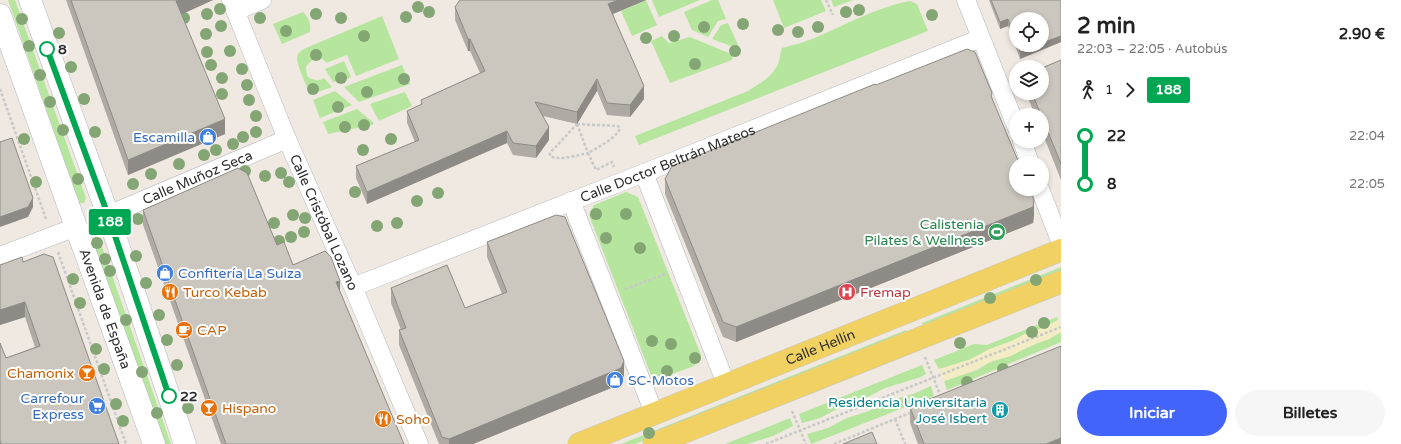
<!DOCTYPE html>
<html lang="es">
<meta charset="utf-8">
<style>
body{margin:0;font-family:"Varela Round",sans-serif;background:#f6f6f6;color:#222;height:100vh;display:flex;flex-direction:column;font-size:15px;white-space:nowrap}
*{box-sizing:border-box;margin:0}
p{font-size:13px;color:#767676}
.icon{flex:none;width:22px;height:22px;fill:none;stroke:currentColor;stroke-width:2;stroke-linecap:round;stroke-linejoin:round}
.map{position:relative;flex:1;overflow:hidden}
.panel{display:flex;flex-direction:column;background:#fff;width:340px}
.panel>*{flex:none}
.badge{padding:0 8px;border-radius:3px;font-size:14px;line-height:26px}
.fabs{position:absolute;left:1009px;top:12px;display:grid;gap:8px}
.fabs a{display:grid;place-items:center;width:40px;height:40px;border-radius:50%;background:#fff;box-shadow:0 2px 6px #0003;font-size:20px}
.map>.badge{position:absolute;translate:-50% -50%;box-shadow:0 0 0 2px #fff}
.legs{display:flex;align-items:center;gap:6px;height:44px;padding:0 16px;font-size:13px}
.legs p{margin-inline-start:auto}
.overview{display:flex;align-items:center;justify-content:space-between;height:68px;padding:0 16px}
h1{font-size:22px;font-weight:700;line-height:30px}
.button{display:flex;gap:8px;margin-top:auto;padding:8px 16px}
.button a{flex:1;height:46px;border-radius:24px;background:#4264fb;color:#fff;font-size:16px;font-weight:700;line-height:46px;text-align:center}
.button a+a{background:#f6f6f6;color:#222}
ul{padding:0 16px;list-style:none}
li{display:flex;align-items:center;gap:14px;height:48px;font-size:15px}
li i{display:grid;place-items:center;width:6px;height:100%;margin:0 5px;background:currentColor}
li i::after{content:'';width:10px;height:10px;margin:-5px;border:3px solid;border-radius:50%;background:#fff}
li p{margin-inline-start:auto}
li:first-child i{background:linear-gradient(#0000 50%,currentColor 0)}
li:last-child i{background:linear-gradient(currentColor 50%,#0000 0)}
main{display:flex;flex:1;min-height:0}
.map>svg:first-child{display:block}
.green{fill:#b6e59e}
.sand{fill:#f3ecc5}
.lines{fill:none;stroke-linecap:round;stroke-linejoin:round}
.street-casing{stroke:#b4b7c1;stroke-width:19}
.secondary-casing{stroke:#b4b7c1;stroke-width:23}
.primary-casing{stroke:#c9c9c9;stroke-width:23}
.path{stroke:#c9c9c9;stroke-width:2.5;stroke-dasharray:3 2;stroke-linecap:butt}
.street{stroke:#fff;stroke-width:18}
.secondary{stroke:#fff;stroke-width:22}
.primary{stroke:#f2d163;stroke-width:22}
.tree{fill:#84a574}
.wall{fill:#afaba4;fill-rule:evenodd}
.shaded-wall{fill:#8e8b86}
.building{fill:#cbc7bf;stroke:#8e8b86}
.line-1-casing{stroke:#fff;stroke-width:9}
.line-1{stroke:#00a651;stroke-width:6}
.stop-1-dot{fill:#fff;stroke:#00a651;stroke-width:2}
.labels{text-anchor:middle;stroke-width:4;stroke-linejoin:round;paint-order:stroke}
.stop-label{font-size:14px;font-weight:bold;fill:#2e2e2e;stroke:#fff;text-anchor:start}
.shop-label{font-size:14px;fill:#366cbe;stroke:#fff;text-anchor:end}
.street-label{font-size:14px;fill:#2e2e2e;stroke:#fff}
.leisure-label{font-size:14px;fill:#27864d;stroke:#fff;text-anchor:end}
.food-label{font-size:14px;fill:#c56008;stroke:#fff;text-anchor:start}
.health-label{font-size:14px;fill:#be3a42;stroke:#fff;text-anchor:start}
.culture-label{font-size:14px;fill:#0d838f;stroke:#fff;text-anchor:end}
</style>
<main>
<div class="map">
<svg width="1061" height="444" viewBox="0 0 1061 444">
<rect width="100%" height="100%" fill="#efe9e1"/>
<!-- green -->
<path class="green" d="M8,0h7l71,198 -2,5h-5z
M646,0l11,25 -25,11 -11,-25z
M652,0h48l-41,17z
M712,0h6l8,19 -8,2 -10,16 -16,-7 -8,-18z
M773,0h48l5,11 -42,17z
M831,0h22l-19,7z
M910,1l7,3 11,27 -289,114 -4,-9 113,-45c11,-7 25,-15 30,-27 2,-5 2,-11 4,-16 10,-3 20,-5 30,-9 31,-13 65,-32 98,-38z
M303,12c6,6 8,11 7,20l-28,12 -9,-20z
M382,16l17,43 -43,17 -9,-21 -21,8 -2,-3c-8,-3 -14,0 -18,7l1,9c5,4 11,6 17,2l8,9 -22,8c-2,-7 -14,-31 -13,-38 1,-5 5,-7 9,-9z
M728,23l11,24v2l-27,-10 9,-14z
M662,36l7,7 21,-6 41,17 2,2 -1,4 -62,23 -19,-42z
M344,61l7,16 -8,4 -10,1 -8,-13z
M402,65l8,19 -51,18 -15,-15z
M335,91l17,14 -32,13 -7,-18z
M405,92l7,14 -33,15 -9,-17z
M357,109l17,14 -2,2 -44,9 -5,-12z
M626,192l12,5 63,158 -7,11 -30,11 -13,-2 -62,-160 5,-10z
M95,237l4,1 1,3 71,203h-9l-70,-204z
M1061,267v5l-137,55 -2,-4z
M1057,317l1,3 -15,8 -18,6 -13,7 -22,8 -21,11 -30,9 -5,-9 40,-16 13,1z
M906,330l2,5 -273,109h-14z
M1061,332v10l-114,48 -3,-9 33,-11 13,-8 20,-6 25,-12 14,-5z
M922,365l4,9 -5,3 -36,11 -21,11 -21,7 -23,12 -18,5 -3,-9z
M931,386l3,10 -123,48 -4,-10 21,-6 19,-10 22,-7 23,-11 21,-6z
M790,418l3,8 -20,10 -26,8h-22z"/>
<!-- sand -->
<path class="sand" d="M1058,320l3,6v6l-12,7 -14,5 -25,12 -20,6 -17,9 -29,10 -5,-12 30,-9 21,-11 22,-8 13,-7 18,-6z"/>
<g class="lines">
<defs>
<g id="street">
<path id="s1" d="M231,0l56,139 66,148 66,157"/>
<path d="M966,0l50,126"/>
<path d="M236,11l26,-11"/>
<path d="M1022,141l8,22"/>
<path d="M644,173l82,211"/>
<path d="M1040,189l21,54"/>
<path d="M571,201l83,212"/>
<path id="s2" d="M108,215l179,-76"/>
<path d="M0,256l76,-29"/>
<path id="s3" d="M353,287l291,-114 337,-135"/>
</g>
<g id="secondary">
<path d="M30,0l78,215 77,229"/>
<path id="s4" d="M0,15l154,429"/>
</g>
<g id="primary">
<path id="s5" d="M579,444l482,-194"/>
<path d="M654,444l407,-162"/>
</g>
</defs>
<!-- street casing -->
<use href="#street" class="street-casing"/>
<!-- secondary casing -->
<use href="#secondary" class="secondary-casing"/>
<!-- primary casing -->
<use href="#primary" class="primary-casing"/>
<!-- path -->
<path class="path" d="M826,0l7,15
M0,89l46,130
M577,124l41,2 2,2c-2,9 -23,20 -32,25l8,17 16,-8 2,5
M577,124l11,29c-9,2 -30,8 -38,3v-3z
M58,252l68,192
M625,289l40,-15
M925,357l16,40
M792,411l14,33
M895,419l10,25
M766,444l295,-117
M834,444l78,-32"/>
<!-- street -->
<use href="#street" class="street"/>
<!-- secondary -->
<use href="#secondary" class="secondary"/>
<!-- primary -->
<use href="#primary" class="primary"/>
</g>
<!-- trees -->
<g class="tree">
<circle cx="418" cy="7" r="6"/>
<circle cx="220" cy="9" r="6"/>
<circle cx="859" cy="10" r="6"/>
<circle cx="429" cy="12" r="6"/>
<circle cx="846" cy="12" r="6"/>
<circle cx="207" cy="14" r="6"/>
<circle cx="316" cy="14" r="6"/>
<circle cx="932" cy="15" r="6"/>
<circle cx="406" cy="17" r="6"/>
<circle cx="184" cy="18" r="6"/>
<circle cx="260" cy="18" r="6"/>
<circle cx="341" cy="18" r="6"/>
<circle cx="22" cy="19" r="6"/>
<circle cx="743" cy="24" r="6"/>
<circle cx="221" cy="26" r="6"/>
<circle cx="704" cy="27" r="6"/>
<circle cx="818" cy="27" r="6"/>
<circle cx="778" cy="30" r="6"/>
<circle cx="286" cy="31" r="6"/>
<circle cx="798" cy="32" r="6"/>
<circle cx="59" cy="33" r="6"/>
<circle cx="206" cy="34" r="6"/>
<circle cx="364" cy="36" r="6"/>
<circle cx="674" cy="36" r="6"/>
<circle cx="646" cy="38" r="6"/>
<circle cx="29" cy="46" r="6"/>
<circle cx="230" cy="51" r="6"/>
<circle cx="735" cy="51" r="6"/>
<circle cx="207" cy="52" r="6"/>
<circle cx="316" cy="55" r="6"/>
<circle cx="695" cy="64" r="6"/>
<circle cx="211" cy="65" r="6"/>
<circle cx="71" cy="67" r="6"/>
<circle cx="242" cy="69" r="6"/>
<circle cx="40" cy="75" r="6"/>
<circle cx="222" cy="78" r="6"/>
<circle cx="341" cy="78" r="6"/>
<circle cx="404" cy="79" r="6"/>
<circle cx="247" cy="85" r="6"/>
<circle cx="313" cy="89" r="6"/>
<circle cx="367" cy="92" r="6"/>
<circle cx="222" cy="94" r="6"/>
<circle cx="84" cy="99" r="6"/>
<circle cx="249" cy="100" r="6"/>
<circle cx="50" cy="102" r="6"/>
<circle cx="338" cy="107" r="6"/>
<circle cx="256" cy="116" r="6"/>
<circle cx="364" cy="125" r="6"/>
<circle cx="345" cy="127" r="6"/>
<circle cx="63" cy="130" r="6"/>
<circle cx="95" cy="132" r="6"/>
<circle cx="256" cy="132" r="6"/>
<circle cx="243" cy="137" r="6"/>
<circle cx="24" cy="139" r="6"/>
<circle cx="391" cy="139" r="6"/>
<circle cx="233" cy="144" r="6"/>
<circle cx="216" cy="150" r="6"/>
<circle cx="363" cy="150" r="6"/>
<circle cx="204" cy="155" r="6"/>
<circle cx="179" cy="164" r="6"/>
<circle cx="245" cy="171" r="6"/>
<circle cx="281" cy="173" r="6"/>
<circle cx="151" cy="174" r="6"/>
<circle cx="265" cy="176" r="6"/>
<circle cx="78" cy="179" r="6"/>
<circle cx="36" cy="182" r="6"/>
<circle cx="289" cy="182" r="6"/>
<circle cx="133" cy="184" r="6"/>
<circle cx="355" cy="192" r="6"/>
<circle cx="438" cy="193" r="6"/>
<circle cx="417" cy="201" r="6"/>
<circle cx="596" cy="214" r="6"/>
<circle cx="626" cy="214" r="6"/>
<circle cx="293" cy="215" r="6"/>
<circle cx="305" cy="218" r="6"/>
<circle cx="138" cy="219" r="6"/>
<circle cx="274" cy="223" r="6"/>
<circle cx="397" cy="223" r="6"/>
<circle cx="377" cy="226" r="6"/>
<circle cx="304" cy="232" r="6"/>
<circle cx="291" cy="237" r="6"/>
<circle cx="606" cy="238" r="6"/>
<circle cx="279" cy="241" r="6"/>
<circle cx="97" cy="243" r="6"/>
<circle cx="640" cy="248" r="6"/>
<circle cx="136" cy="256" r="6"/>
<circle cx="105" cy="259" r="6"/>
<circle cx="110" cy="271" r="6"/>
<circle cx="73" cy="279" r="6"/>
<circle cx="1036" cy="280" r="6"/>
<circle cx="146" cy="283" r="6"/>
<circle cx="990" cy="298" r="6"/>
<circle cx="80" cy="303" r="6"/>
<circle cx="159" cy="315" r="6"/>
<circle cx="126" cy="320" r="6"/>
<circle cx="1044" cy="323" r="6"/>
<circle cx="1032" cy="332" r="6"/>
<circle cx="167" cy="340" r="6"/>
<circle cx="652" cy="341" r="6"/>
<circle cx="960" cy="343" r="6"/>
<circle cx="671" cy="344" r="6"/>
<circle cx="96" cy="349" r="6"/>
<circle cx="695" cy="358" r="6"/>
<circle cx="177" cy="365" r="6"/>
<circle cx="104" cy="369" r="6"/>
<circle cx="1003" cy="369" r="6"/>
<circle cx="667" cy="371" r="6"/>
<circle cx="142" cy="372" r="6"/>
<circle cx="967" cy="382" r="6"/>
<circle cx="116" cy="404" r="6"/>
<circle cx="188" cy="408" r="6"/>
<circle cx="157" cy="413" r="6"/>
<circle cx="123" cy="421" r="6"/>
<circle cx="649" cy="433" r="6"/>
</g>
<!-- wall -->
<path class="wall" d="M66,0h147l-32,14 44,120 -97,41z
M460,0h186l-33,14 31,85 -14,18 -23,-2 -10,-24 -20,33 -34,-8 6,24 -13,18 -23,-3 -6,-12 -140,61 -11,-26v-12l59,-24 -8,-19v-12l14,-6v-5l59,-27 -10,-22h-2l-13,-31v-13z
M989,0h72v42l-41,17 -12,-33 -8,3zM1016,19l26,26h-26z
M1061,60v120l-19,-48v-17h-7l-9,-22h16z
M876,85l116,12 42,118 -1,8 -297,119 -13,-5 -58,-143v-15z
M143,210l134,35 16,20 47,28 64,151h-183l-78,-219z
M487,242l137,135 -3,7 -148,60h-34l-40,-99v-15h2l-10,-27v-15l74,20 37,-14 -15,-37z
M0,265l119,179h-119v-101l6,15 29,-11 -10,-30 -25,8z
M910,407l151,37h-143l-8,-21z"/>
<!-- shaded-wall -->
<path class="shaded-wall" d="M179,0h34l-37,17v-16z
M618,0h28l-38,16v-12z
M1008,19v7l-8,3v-7z
M1061,36v6l-41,17v-7l17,-7h5v-2z
M468,39h2v12h-2z
M597,79v12l-20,33v-12z
M644,86v13l-14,18v-12z
M225,119v15l-97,41v-15z
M549,127v13l-13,18v-12z
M507,131v12l-140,61v-12z
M33,198v9l-5,10 -28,10v-10z
M1034,200v15l-1,8 -297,119v-15z
M340,281v15l-4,-14z
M25,302v15l-25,8v-15z
M624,361v16l-3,7 -148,60h-24v-5z
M1061,438v6h-15z"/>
<!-- building -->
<path class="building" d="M71,0h108l-3,1 49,118 -97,41z
M460,0h158l-10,4 36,82 -14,19 -23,-2 -10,-24 -20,33 -42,-10 14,25 -13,19 -23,-3 -6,-12 -140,61 -11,-26 63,-26 -12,-29 15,-7 -1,-4 64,-29 -15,-32h-2l-13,-32z
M991,0h70v36l-19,7v-24h-26v22l-8,-22 -8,3z
M1018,45h19l-17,7z
M967,49l8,3 17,41 -1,3 28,67h-3v26h14l4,11 -1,7 -297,120 -13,-5 -58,-143 7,-13 203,-82 1,1z
M1061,60v104l-19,-47v-2h-1l-9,-22h10v-25z
M12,138l21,60 -5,9 -28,10v-75z
M238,168l9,5 30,72 7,-3 9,23 32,-14 6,6 9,24 -4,1 68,162h-178l-83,-234z
M556,215l9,2 59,144 -3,7 -172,71 -7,-2 -43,-107 7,-2 -15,-40 56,-23 18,43 42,-16 -20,-50z
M44,254l9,3 66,187h-118l-1,-3v-98l6,15 34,-12 -15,-44 -25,8v-45l22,-8 1,5z
M1061,346v92l-15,6h-122l-14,-37z
M872,432l5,12h-34z"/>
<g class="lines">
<defs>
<path id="line-1" d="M47,49l61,166 61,181"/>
</defs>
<!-- line-1 casing -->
<use href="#line-1" class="line-1-casing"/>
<!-- line-1 -->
<use href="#line-1" class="line-1"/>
</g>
<!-- icons -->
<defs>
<symbol id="shop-disc" viewBox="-11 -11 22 22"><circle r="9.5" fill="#3f7fe0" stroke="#fff"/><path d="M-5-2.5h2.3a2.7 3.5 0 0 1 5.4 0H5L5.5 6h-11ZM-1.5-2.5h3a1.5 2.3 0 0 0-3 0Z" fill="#fff"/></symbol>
<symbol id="stadium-disc" viewBox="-11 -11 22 22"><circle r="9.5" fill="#2e9e5b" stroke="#fff"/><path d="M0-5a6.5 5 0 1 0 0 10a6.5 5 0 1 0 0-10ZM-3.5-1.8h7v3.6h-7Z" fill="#fff"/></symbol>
<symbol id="restaurant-disc" viewBox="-11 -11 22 22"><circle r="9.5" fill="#e8710a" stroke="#fff"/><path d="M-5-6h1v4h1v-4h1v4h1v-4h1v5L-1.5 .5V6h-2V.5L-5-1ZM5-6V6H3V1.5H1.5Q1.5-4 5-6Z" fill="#fff"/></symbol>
<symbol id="hospital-disc" viewBox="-11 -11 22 22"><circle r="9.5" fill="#e0444e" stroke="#fff"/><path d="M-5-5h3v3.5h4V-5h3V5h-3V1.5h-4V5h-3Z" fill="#fff"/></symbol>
<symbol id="cafe-disc" viewBox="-11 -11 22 22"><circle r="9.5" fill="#e8710a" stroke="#fff"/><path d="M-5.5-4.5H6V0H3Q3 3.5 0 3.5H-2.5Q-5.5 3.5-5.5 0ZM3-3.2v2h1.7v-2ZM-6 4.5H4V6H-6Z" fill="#fff"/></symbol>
<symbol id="bar-disc" viewBox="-11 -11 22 22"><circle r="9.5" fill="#e8710a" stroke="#fff"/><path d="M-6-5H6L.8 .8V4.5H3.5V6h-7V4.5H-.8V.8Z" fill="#fff"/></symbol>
<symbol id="supermarket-disc" viewBox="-11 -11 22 22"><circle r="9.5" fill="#3f7fe0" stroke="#fff"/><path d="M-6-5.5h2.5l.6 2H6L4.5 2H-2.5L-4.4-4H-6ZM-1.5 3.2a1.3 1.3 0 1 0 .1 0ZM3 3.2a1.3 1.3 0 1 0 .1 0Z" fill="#fff"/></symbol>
<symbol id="building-disc" viewBox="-11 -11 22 22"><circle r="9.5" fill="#0f9aa8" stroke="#fff"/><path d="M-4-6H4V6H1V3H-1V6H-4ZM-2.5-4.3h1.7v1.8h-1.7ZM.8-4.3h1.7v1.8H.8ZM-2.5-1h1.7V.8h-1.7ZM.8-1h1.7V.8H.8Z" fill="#fff"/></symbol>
</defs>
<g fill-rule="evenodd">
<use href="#shop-disc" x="198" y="127" width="20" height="20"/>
<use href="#stadium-disc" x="987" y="222" width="20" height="20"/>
<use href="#shop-disc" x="155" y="263" width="20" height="20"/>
<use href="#restaurant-disc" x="160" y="282" width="20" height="20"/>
<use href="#hospital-disc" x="837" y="282" width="20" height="20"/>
<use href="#cafe-disc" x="174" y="320" width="20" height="20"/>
<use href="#bar-disc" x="77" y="363" width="20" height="20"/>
<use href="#shop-disc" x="605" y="370" width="20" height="20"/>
<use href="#supermarket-disc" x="87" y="396" width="20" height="20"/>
<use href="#bar-disc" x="199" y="398" width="20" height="20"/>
<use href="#building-disc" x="990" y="400" width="20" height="20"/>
<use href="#restaurant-disc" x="373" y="409" width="20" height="20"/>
</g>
<!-- markers -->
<g class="stop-1-dot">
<circle cx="47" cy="49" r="7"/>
<circle cx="169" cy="396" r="7"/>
</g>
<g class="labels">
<!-- stop labels -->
<g class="stop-label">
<text x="58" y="54">8</text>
<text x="180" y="401">22</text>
</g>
<!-- shop labels -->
<g class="shop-label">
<text x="195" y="142">Escamilla</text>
<text x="178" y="278" text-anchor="start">Confitería La Suiza</text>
<text x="628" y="385" text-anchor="start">SC-Motos</text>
<text x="84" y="403">Carrefour<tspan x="84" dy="16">Express</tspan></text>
</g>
<!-- street labels -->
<g class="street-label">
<text dy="5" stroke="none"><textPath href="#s3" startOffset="338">Calle Doctor Beltrán Mateos</textPath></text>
<text dy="5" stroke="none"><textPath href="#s2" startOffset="97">Calle Muñoz Seca</textPath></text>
<text dy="5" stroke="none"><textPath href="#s1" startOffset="241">Calle Cristóbal Lozano</textPath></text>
<text dy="5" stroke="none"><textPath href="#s4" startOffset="312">Avenida de España</textPath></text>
<text dy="5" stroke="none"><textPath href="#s5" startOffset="260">Calle Hellín</textPath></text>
</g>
<!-- leisure labels -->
<g class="leisure-label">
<text x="984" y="229">Calistenia<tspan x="984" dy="16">Pilates &amp; Wellness</tspan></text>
</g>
<!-- food labels -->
<g class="food-label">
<text x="183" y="297">Turco Kebab</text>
<text x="197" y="335">CAP</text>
<text x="74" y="378" text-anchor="end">Chamonix</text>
<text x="222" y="413">Hispano</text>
<text x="396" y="424">Soho</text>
</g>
<!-- health labels -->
<g class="health-label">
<text x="860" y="297">Fremap</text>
</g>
<!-- culture labels -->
<g class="culture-label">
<text x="987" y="407">Residencia Universitaria<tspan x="987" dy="16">José Isbert</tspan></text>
</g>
</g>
</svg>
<div class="fabs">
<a><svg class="icon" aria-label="locate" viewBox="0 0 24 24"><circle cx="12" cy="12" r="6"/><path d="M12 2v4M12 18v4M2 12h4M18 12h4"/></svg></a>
<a><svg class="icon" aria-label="layers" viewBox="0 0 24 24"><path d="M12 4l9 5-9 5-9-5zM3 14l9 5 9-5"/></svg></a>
<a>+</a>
<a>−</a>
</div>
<b class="badge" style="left:110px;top:222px;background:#00a651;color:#fff">188</b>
</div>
<section class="panel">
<div class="overview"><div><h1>2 min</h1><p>22:03 – 22:05 · Autobús</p></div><b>2.90 €</b></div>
<div class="legs"><svg class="icon" aria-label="walk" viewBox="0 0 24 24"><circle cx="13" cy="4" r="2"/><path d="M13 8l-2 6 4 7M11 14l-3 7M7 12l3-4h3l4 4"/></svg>1<svg class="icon" aria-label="forward" viewBox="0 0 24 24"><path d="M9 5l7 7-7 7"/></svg><b class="badge" style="background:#00a651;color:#fff">188</b></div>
<ul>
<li><i style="color:#00a651"></i><b>22</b><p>22:04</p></li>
<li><i style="color:#00a651"></i><b>8</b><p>22:05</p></li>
</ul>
<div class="button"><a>Iniciar</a><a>Billetes</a></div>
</section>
</main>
